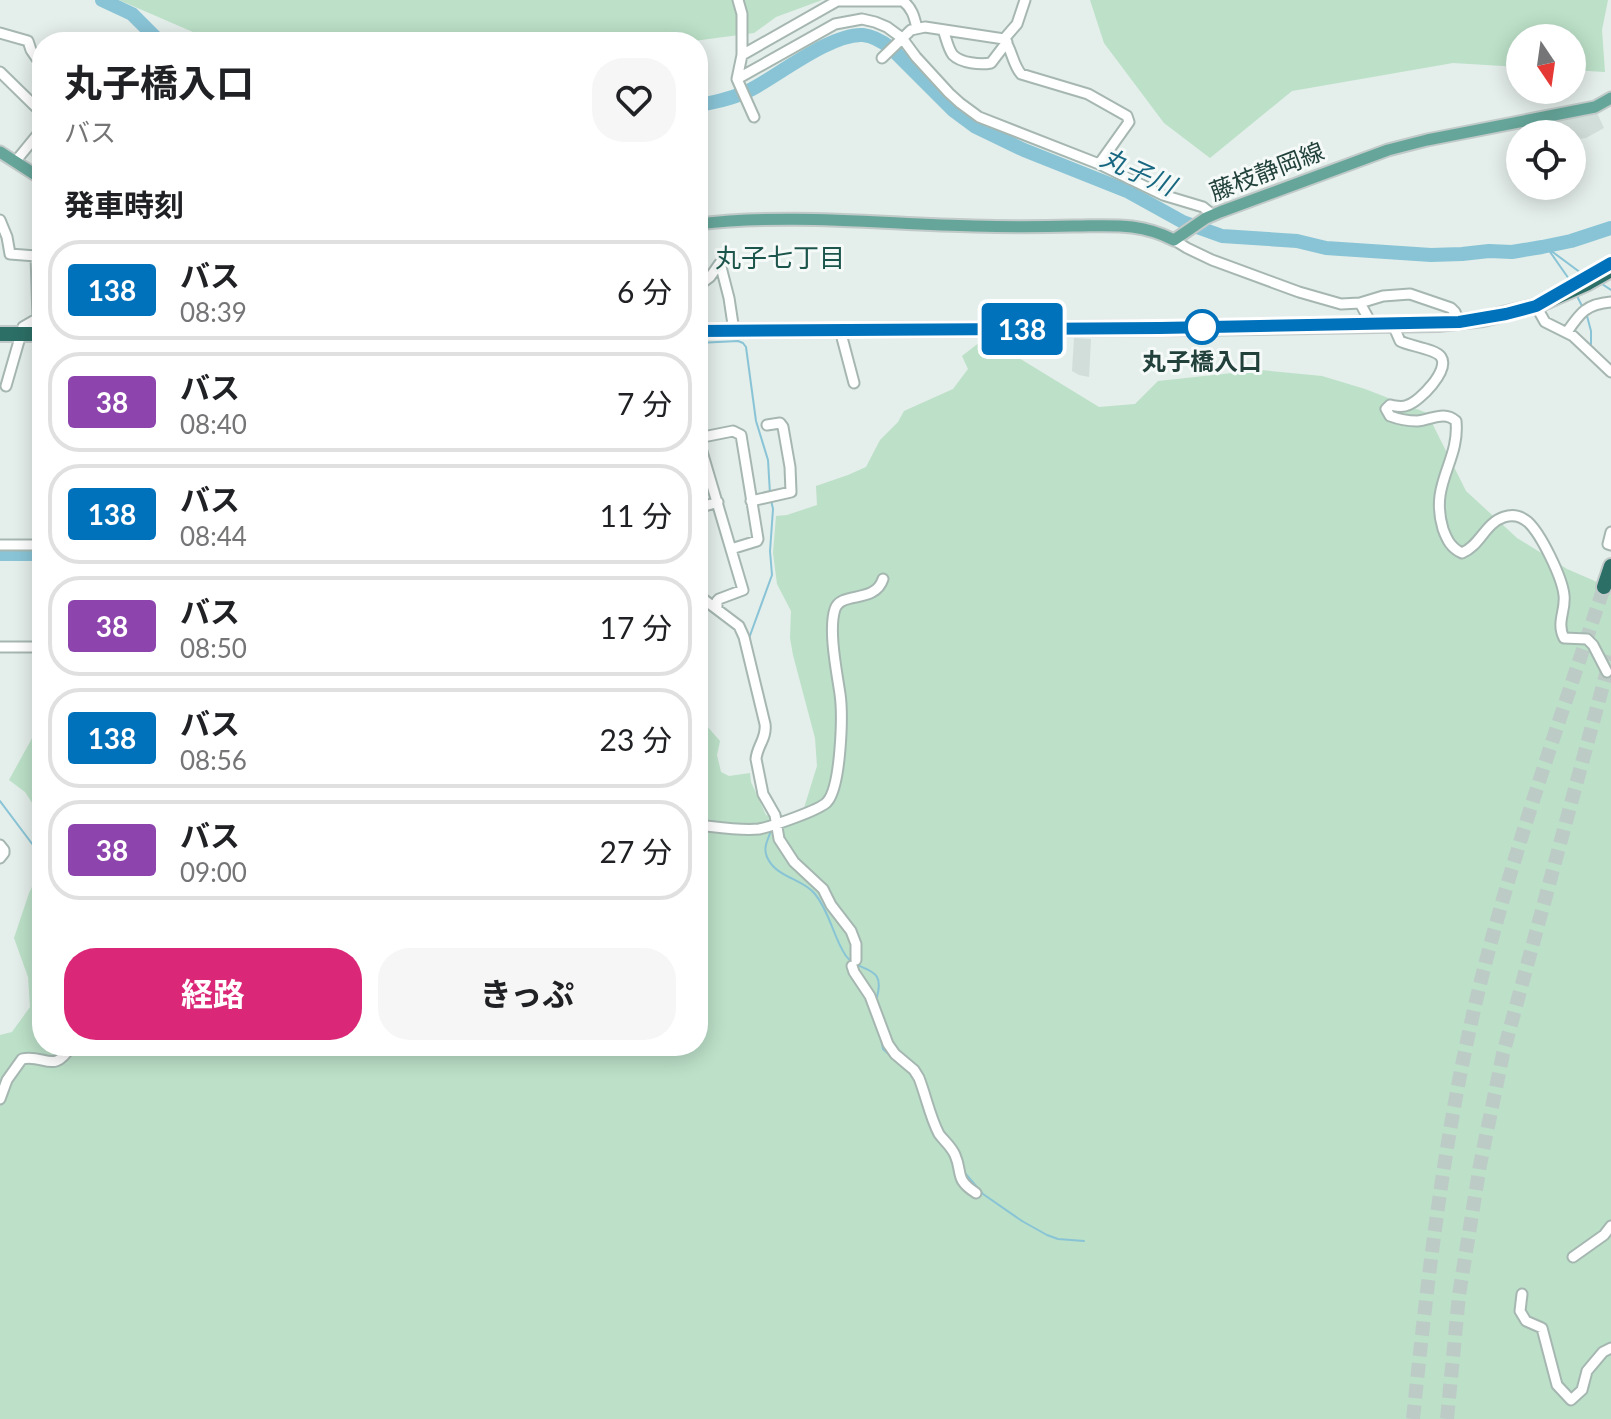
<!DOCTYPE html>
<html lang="ja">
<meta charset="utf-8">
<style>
body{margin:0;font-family:Lato,"Noto Sans JP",sans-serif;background:#f6f6f6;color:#202124;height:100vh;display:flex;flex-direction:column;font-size:30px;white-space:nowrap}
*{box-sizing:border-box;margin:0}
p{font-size:26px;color:#757577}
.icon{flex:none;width:44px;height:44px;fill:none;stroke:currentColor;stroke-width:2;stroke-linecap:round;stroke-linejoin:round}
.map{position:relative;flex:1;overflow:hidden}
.details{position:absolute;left:32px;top:32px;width:676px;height:1024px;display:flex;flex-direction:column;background:#fff;border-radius:32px;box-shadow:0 4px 20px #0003}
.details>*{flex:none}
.badge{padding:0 16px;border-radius:6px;font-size:28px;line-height:52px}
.needle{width:52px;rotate:167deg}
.controls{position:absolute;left:1506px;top:24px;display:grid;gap:16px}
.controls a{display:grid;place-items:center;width:80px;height:80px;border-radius:50%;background:#fff;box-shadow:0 4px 20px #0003;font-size:40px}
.map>.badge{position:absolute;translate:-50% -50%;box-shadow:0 0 0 4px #fff}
h2{padding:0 32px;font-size:30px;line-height:72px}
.round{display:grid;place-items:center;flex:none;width:84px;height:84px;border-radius:32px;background:#f6f6f6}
.summary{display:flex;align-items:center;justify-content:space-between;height:136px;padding:0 32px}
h1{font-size:38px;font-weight:700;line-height:60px}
.primary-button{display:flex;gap:16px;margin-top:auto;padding:16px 32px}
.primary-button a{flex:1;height:92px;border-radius:32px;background:#db2777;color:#fff;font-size:32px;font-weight:700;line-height:92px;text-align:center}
.primary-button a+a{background:#f6f6f6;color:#202124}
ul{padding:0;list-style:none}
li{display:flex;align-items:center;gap:24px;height:100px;margin:0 16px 12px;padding:0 16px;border:4px solid #e0e0e0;border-radius:32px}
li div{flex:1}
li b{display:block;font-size:30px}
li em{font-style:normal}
li .badge{min-width:88px;font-weight:700;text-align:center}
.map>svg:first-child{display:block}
.built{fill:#d2ded9}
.green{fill:#bce0c8}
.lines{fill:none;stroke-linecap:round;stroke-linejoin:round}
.stream{stroke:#89c4d6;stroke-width:2}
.river{stroke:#89c4d6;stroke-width:14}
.highway-tunnel{stroke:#bdcbc7;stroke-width:14;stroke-dasharray:14 7;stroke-linecap:butt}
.minor-casing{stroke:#a6b7b2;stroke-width:13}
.major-casing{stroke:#c1cac8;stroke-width:15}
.highway-casing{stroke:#c1cac8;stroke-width:18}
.minor{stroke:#fff;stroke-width:9}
.major{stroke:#66a69a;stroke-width:11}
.highway{stroke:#2c6f66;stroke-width:14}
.line-casing{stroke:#fff;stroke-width:18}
.line{stroke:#0072bc;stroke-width:12}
.stop-dot{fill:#fff;stroke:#0072bc;stroke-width:4}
.labels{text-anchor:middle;stroke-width:6;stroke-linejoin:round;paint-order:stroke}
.street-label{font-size:24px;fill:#22413b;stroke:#f5faf8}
.stop-label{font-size:24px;font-weight:bold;fill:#22413b;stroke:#f5faf8}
.water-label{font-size:26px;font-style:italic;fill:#186781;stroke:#f5faf8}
.neighbourhood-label{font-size:26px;fill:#1c554b;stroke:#f5faf8}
</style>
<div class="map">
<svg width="1611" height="1419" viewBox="0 0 1611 1419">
<rect width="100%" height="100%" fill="#e4eeea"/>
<!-- built -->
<path class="built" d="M1596,111l8,17 -18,10 -14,2v-6h-3l-3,-9 -16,4 -1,-8z
M1074,338l17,1 -2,38 -10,-2 -7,-4z"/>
<!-- green -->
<path class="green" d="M119,0h703l-46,17 -22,16 -68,9h-470z
M1090,0h518l-6,30 3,42 -33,-2v-32h-52v29l-67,-4 -161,28 -82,67 -46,-35 -60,-80z
M980,342l26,8 93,57 36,-3 23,-23 103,-11 61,6 43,13 62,24 39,78 51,47 50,31 44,19v831h-1611v-384l12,-3 18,-25 -2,-30 -14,-39 15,-45 13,-26v179h656v-339l8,18 14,16 -3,14 4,17 8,4 21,-3 1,9 15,33c15,5 24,-1 38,-7l13,-42 -2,-28 -22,-83 -3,-17 1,-27 -14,-27 -4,-31 3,-37 11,-1 30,-10 -1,-19 32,-11 18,-8 14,-27 18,-18 6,-11 49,-22 15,-20 -6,-13z
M42,720v98l-17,-26 -16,-12z"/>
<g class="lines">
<!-- stream -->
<path class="stream" d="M1542,247l6,2 21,30
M1550,250l31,23
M1602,284l9,6
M1577,296l5,10
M1587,316l4,15v16
M698,343l40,-2 5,2 3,4 10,74 12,39 2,34
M748,641l24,-66 -2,-24 3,-42 -2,-9
M760,798l11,19
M0,801l42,56
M772,827c-2,10 -10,19 -5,30 9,21 35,21 48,37 15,18 18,43 31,62 13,18 42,7 30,44
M880,1034l3,15 10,9
M964,1172l19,22 39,27 25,14 11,4 26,2"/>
<!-- river -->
<path class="river" d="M102,0l30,14 28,28
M698,105c19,-3 37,-7 54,-16 28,-15 80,-56 111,-54 11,1 20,7 28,13l62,62 23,17 48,23 103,41 56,31 39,14 75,5 29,7 105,7 31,-1 27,-3 23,1 30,-5 29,-6 40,-13
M0,554h42"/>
<!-- highway-tunnel -->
<path class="highway-tunnel" d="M1413,1419c16,-155 34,-310 74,-462 33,-125 76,-247 117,-370
M1447,1419l12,-124 21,-130 23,-111 108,-398"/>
<defs>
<path id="minor" d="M738,0l4,14v41l-5,24 17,38
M943,30c3,7 5,19 10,25 8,8 27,10 38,8l16,-21
M0,33l28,8 3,9 11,16
M1004,39l13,-15 8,-24
M742,55l95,-54h66c9,7 11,15 14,27
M882,58l29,-28 14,-3 79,12c8,10 8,24 17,35l67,20 39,22 2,6 -30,42
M0,72l42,41
M737,79l98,-55 27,-5 13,3 12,5 15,11 14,19 33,36 11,10 19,14 120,47 64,31 40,12 10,8
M15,162l27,-33
M0,220l7,17 3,17 26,2 2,62
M1174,240l13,8 25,12 87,32 42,12 19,-1 23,-7 27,-2 41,14 4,4 4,10
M698,286l12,-9 10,-14 9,35 5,33
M1360,303l12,22
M1536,306l9,16 28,14 38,36
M1393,325l7,16c9,5 36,8 41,16 9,13 -21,44 -33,48 -6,3 -12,1 -18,0l-4,4 4,7c8,3 17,5 27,5 14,-1 27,-11 39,0 4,41 -27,62 -13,108 4,11 8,19 19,24 18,-7 23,-30 42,-36 9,-3 17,-1 24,5 13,12 34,55 36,73 2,16 -8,27 0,43l23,1 6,6 14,27
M840,330l14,53
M1567,332c13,-19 19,-28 44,-30
M6,386l17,-59 19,-11
M698,438l45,152 -24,9 -2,2v8
M698,438l35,-7 8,4 17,104 -1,2 -26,8
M751,501l40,-9 -1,-25 -7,-40 -3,-4 -13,2
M698,508l20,-6
M698,527v2
M1611,532l-3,12 3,1
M0,545h42
M698,595l41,31 5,11 21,87c2,14 -8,22 -9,35l7,35 12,21 4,24 15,23 29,27 8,16 20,26 5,13v16
M0,647h42
M698,825c19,2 42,6 61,4 11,-2 61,-19 68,-27 14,-15 16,-87 13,-108 -3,-21 -12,-64 -5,-85 6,-18 40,-5 48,-30
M0,845l4,5v3l-4,5
M852,966l2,6 16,24 18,48 7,10 19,16 5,8c7,18 11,39 20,56 5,7 12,12 16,21 8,18 -1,24 21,38
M0,1099l7,-19 15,-21c23,-5 32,16 49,-13
M1573,1257l31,-22 7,-9
M1522,1294l-2,17 6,10 16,7 15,57 14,15 11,-10 5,-19 16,-19 8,-4"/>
<path id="major" d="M0,152l42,27
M698,224c91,-11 185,0 276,2 33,1 66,1 99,0 38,0 66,-4 101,14l32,-22 14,-6 168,-62 39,-10 168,-33 16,-9"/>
<path id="highway" d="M698,331l493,-3 247,-4 45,-5 53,-13 52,-23 23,-13
M0,334h42
M1604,587l7,-21"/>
</defs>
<!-- minor casing -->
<use href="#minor" class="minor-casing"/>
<!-- major casing -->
<use href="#major" class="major-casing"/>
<!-- highway casing -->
<use href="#highway" class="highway-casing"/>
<!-- minor -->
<use href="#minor" class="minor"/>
<!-- major -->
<use href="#major" class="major"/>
<!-- highway -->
<use href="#highway" class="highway"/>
</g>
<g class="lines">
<defs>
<path id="line" d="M698,331l462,-3 299,-6 47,-8 30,-8 75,-43"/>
</defs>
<!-- line casing -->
<use href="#line" class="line-casing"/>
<!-- line -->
<use href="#line" class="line"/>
</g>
<!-- markers -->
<circle class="stop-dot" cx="1202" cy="327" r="16"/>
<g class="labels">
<!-- street labels -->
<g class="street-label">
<text transform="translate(1267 172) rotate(-21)" y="8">藤枝静岡線</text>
</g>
<!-- stop labels -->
<g class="stop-label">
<text x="1202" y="370">丸子橋入口</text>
</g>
<!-- water labels -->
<g class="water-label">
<text transform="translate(1138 172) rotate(24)" y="9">丸子川</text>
</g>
<!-- neighbourhood labels -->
<g class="neighbourhood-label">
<text x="780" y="267">丸子七丁目</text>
</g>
</g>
</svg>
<div class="controls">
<a><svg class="needle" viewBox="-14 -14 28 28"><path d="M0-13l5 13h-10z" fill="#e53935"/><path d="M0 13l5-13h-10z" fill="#757577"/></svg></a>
<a><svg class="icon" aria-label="locate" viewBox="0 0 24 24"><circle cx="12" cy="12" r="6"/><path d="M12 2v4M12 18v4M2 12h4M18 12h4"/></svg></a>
</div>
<b class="badge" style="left:1022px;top:329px;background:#0072bc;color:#fff">138</b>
<section class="details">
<div class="summary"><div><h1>丸子橋入口</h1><p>バス</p></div><a class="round"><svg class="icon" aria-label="heart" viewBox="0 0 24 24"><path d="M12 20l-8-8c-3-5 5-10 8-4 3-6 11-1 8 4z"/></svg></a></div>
<h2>発車時刻</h2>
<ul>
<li><span class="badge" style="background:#0072bc;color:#fff">138</span><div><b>バス</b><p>08:39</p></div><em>6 分</em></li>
<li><span class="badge" style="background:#8e44ad;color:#fff">38</span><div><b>バス</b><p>08:40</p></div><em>7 分</em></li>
<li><span class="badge" style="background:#0072bc;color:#fff">138</span><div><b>バス</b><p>08:44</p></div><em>11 分</em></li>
<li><span class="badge" style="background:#8e44ad;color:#fff">38</span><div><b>バス</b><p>08:50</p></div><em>17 分</em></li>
<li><span class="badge" style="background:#0072bc;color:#fff">138</span><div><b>バス</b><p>08:56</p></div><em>23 分</em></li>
<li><span class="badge" style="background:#8e44ad;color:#fff">38</span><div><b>バス</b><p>09:00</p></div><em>27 分</em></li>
</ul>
<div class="primary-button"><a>経路</a><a>きっぷ</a></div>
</section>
</div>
